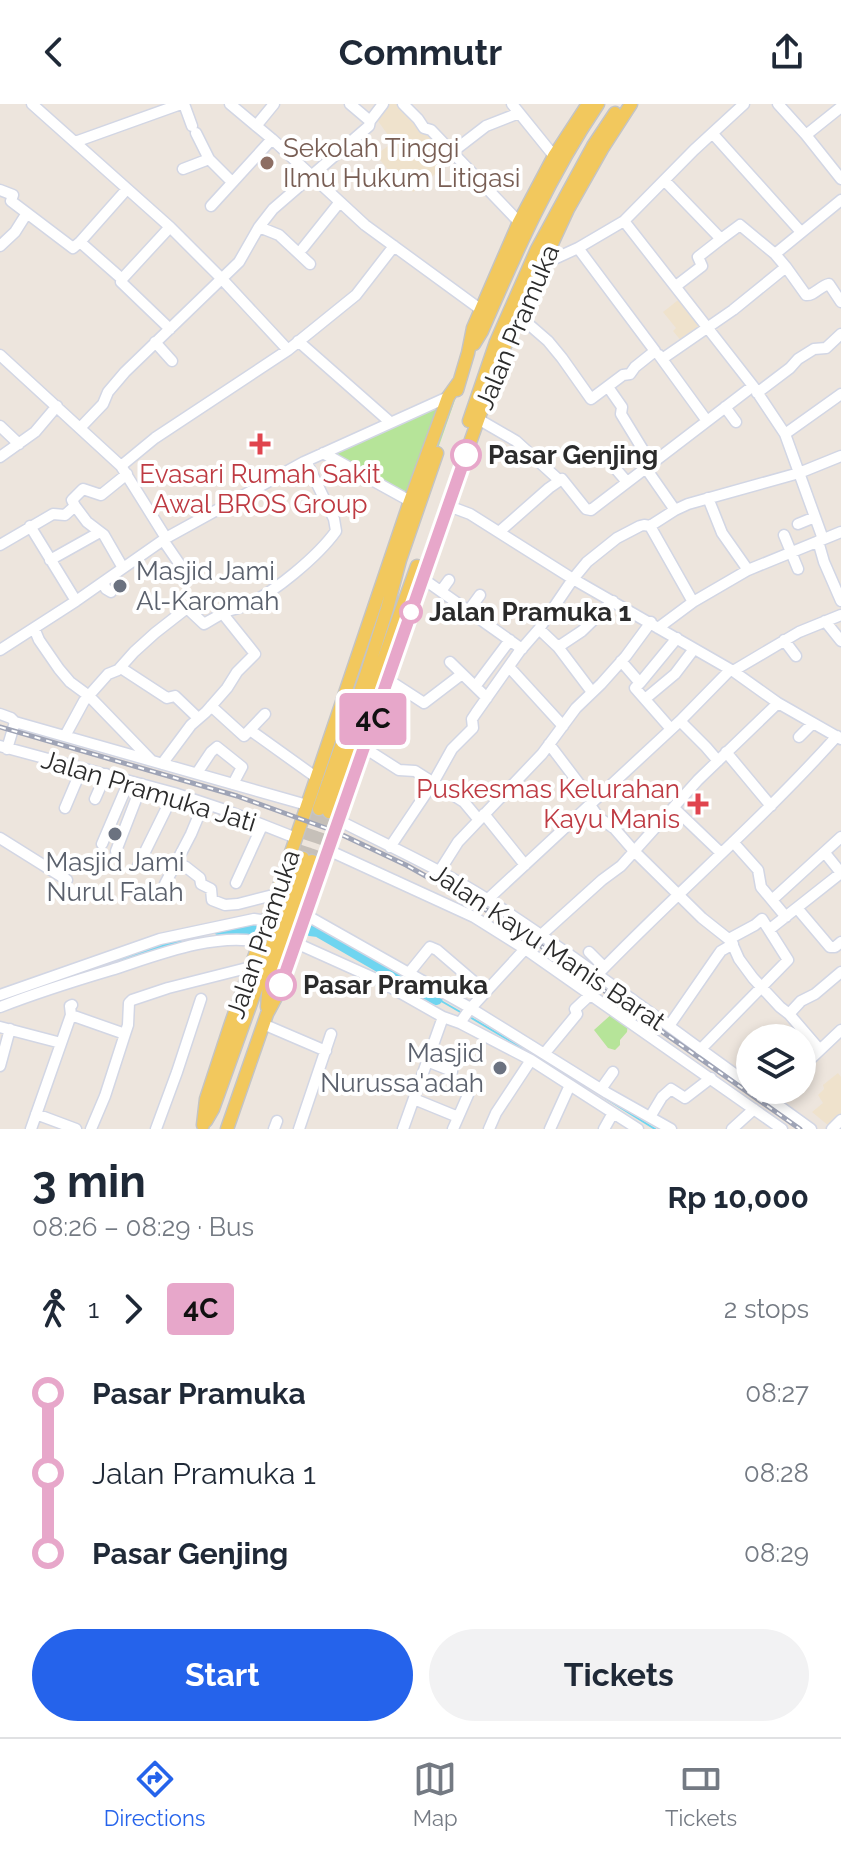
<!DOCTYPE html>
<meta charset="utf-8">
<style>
body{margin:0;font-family:Raleway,sans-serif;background:#f2f2f3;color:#1f2937;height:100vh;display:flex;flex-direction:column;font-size:30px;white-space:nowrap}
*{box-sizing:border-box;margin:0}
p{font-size:26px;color:#747a83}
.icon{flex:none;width:44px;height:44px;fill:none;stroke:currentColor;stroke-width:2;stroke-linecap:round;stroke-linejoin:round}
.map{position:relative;height:1025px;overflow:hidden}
.sheet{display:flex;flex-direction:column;background:#fff;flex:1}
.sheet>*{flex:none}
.badge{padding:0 16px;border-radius:6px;font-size:28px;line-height:52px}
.fabs{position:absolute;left:736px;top:920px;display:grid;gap:16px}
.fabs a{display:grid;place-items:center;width:80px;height:80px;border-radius:50%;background:#fff;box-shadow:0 4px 12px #0003;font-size:40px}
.map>.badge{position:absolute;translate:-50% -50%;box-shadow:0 0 0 4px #fff}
.legs{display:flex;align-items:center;gap:12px;height:88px;padding:0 32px;font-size:26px}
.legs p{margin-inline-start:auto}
.overview{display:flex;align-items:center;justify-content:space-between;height:136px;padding:0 32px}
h1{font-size:44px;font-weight:700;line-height:60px}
.primary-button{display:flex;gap:16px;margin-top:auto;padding:16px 32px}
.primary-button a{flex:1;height:92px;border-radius:48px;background:#2563eb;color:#fff;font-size:32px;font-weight:700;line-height:92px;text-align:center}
.primary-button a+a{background:#f2f2f3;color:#1f2937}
ul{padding:0 32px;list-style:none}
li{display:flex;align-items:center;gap:28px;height:80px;font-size:30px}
li i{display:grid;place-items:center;width:12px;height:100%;margin:0 10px;background:currentColor}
li i::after{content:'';width:20px;height:20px;margin:-10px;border:6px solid;border-radius:50%;background:#fff}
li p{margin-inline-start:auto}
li:first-child i{background:linear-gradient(#0000 50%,currentColor 0)}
li:last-child i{background:linear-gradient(currentColor 50%,#0000 0)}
header{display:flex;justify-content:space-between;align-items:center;height:104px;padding:0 32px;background:#fff;font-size:36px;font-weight:700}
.tabs{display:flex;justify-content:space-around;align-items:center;height:112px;border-top:2px solid #e0e1e3;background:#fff;font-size:22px;color:#747a83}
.tabs a{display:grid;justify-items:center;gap:4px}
.tabs .active{color:#2563eb}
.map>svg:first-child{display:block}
.education{fill:#efe2cc}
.green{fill:#b6e499}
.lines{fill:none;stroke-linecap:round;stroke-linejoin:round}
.stream{stroke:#6fd5f0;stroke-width:2}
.river{stroke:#6fd5f0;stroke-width:14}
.major-tunnel{stroke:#c6c0b9;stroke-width:12;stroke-dasharray:12 6;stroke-linecap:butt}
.minor-casing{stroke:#d2d6e4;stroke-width:13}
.major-casing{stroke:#c4c4c4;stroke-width:15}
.minor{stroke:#fff;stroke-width:10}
.major{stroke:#f2c85d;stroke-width:12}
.rail-casing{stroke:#9fa4b6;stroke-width:5}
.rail{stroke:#fff;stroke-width:2;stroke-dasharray:6;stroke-linecap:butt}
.line-1-casing{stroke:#fff;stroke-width:18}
.line-1{stroke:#e7a7ca;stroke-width:12}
.education-dot{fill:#8d6e63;stroke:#fff;stroke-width:3}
.health-dot{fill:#e0444e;stroke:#fff;stroke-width:3}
.stop-1-dot{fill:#fff;stroke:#e7a7ca;stroke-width:4}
.worship-dot{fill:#6b7280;stroke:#fff;stroke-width:3}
.labels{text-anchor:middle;stroke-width:8;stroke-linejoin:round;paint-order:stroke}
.education-label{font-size:26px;fill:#785e54;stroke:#fff;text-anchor:start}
.street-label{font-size:26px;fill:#2b2b2b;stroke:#fff}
.stop-label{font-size:26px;font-weight:bold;fill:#2b2b2b;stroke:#fff;text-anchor:start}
.health-label{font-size:26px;fill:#be3a42;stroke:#fff}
.worship-label{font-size:26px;fill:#5b616d;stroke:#fff;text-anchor:start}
</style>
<header><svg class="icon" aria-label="back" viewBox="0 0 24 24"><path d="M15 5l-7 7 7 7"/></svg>Commutr<svg class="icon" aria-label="share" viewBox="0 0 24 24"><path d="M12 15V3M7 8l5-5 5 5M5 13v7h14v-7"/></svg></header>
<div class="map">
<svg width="841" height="1025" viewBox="0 0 841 1025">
<rect width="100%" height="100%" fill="#ede5dd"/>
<!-- education -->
<path class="education" d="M387,0h20l48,54 -42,34 -12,-15 -6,1 -19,-23 17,-13 -15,-21z
M682,193l21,29 -20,17 -10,-12 3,-3 -13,-16z
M838,969l3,4v39l-12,10 -17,-14 11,-9 -5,-8 6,-6 -1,-4z"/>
<!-- green -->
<path class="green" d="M458,279l-2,14 -23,66 -23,38 -87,-48 125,-56z
M614,908l14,11 -1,9 -7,8v5l-5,5 -7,-2 -14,-18z"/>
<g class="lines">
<!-- stream -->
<path class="stream" d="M436,894l26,15
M468,912l122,72
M605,994l50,31"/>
<!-- river -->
<path class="river" d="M220,825l35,-1
M310,825l8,1 118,68
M75,869l109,-36"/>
<!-- major-tunnel -->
<path class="major-tunnel" d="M303,754l16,-49
M312,757l17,-49"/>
<defs>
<path id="minor" d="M32,0l138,123 52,52 66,71
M184,0l8,22
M230,0l42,35 93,86 115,84
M350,0l20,17
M403,0l15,15 6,9 7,2 88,92
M512,0l42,52
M778,0l28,31 35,44
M256,22l18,-22
M196,29l13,26 23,23
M713,30l88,98
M806,31l35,-28
M75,38l106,-38
M451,49l35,-27 33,-13
M183,65l26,-10
M665,77l56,58 -23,18 4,9 -26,20
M0,86l13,5 -2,6 62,47 7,-6 42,37
M211,102l61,-67
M624,117l129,165 32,48 38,105
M259,123l20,8 31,29
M80,138l47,-53
M0,142l15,-14 12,-19
M303,144l36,-45
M775,150l66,-54
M541,161l37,-17 46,-27 70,-71 50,-46
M786,163l20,28c8,1 14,-9 23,-11l12,18
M518,211l30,26 14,17 29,41 32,-24 7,-1 5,-7 20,-16 -77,-103
M170,225l-49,-47 1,-3 48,-52
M298,237l92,81
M155,238l17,19
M0,251l121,111 45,72
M659,251l48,66
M662,255l71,-49 53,-43 -11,-13 -35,-29 -19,14
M608,283l14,20 -1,7 30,49
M757,289l33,-25 8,-9 16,-10 12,-1 15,-14
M725,303l11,15
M478,315l38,22 43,39
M0,322l19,18
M80,324l23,-24 5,-12 17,-20 114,-110 20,-35 14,-18 96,-83 1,-5 13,-17
M785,330l56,-40
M323,349l87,48
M0,353l35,-25 22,-26
M609,357l18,21
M121,362l34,-28 133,-88 68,-55 38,-49
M645,363l30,43
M708,394l14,35 26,37
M75,402l12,16 17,13 19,33
M446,406l8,-2 16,6 103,65 160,92 45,32 63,36
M798,420l17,-7
M30,422l46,75
M650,422l43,76
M499,428l50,-44 13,-9 24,30 5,1 162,-124
M784,431l14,34
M163,436l22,32
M818,437l6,21 17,39
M0,441l53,-31 12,1 10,-9 -3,-6 11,-11 18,6 26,-21
M50,456l50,-28
M422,474l100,71
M103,478l3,7 5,3
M441,487l8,-11
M469,506l11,-15
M825,517l16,20
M34,524l5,12 20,29 11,13 19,14 62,64
M658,524l35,-26 55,-32 93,-38
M539,525l19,18 34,45
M784,536l12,16
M558,543l24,-16 31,-30
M0,546l76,-49 90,-63 138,-76 144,-65
M621,557l19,22 -5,5 36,41
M450,558l37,36
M509,563l54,59
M121,564l46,30 8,-2 23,22
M733,567l66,-39 42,-17
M387,575l37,24 38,-29
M640,579l37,-45
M477,580l33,-44
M645,595l30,-25 19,-25
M211,602l33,30 21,-22
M0,610l11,4 4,4 292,83
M680,617l26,26 12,14
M250,626l67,48
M65,632l19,-35 24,-27 10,-4 16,-18 21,-19 32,-25 17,16c7,-4 15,-9 22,-12 6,-3 12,-3 18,-6 29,-12 74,-50 92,-75l-2,-12 -28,-58
M799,633l14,-14
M549,640l44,58
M0,642l174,47 51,17 71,28
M363,643l36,23 16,1 49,31 15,18
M7,645l8,-27
M726,648l45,54
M162,660l29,-39 15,-13 21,-24 10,-16 18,-18 -32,-40
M197,669l14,-21 6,-5 25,20 -9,17
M95,695l11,-25
M590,701l9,13 15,10 20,23 68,67 29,23 8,18 14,19 27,29 9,7 31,36
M65,704l17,-40
M674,704l47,45
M484,710l41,51
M338,716c51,26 104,50 152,81 89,58 174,122 260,184
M0,734l67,42
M733,738l25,28 3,17 25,30
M102,740l27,-63
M390,743l43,-64 19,-34 21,-21 -1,-9 4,-6 43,-61 20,-23 34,-50 14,-17 30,-24 23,-12 4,-1 6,1 25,-16 13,-6 111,-31 42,-17
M328,746l146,67 51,32 257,180
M116,747l26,-67
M825,749l16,20
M176,759l10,4 14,11 1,6 10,5 1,11 13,5 13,-1 39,-10
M138,762l36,-73
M439,768l19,-30 84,-88 34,-46 25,-24 25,-28 25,-34
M236,779l26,-57
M165,780l26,-50 13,-31
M487,796l193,-179 50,-51
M772,796l69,-63
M797,804l33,39h5l6,-5
M306,811l161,91 140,87 64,36
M770,825l71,-56
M540,832l62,-56 19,-14 77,-86 80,-77
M296,839l80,36 67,38 17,6 71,37 107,69
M589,848l15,15
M409,869l21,-26 7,3 49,42
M597,871c78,-81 164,-154 240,-239
M0,891l160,-56 94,-20 13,2
M0,903c36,-14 74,-26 111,-37 44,-14 103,-38 149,-28
M789,910l12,-13 14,-7 26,-22
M71,911l54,19 -20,62 -14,33
M460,919l9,-13 56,-61
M263,920l63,27
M669,922l47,-68 5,-7 12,-7
M0,923l61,16
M125,930l3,-9 1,-22 3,-3 36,-12 83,-21
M700,946l88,-90 -26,-41 -7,6 -26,14
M544,950l33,-40 -2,-5 16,-15
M427,957l25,10
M0,962l10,-37
M802,963l39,-37
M601,985l12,-17
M757,986l54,39
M414,995l44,18
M36,1010l40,15
M650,1013l12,-20 9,-8 14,9 26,-20
M31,1025l40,-114 -1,-9 2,-1
M156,1025l21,-57 24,-73
M274,1025l3,-8
M299,1025l32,-95
M403,1025l40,-112
M453,1025l18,-41
M489,1025l7,-16 35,-53
M550,1025l20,-44
M604,1025l9,-16
M732,1025l22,-20
M832,1025l9,-9"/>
<path id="major" d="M474,240l8,-13c34,-79 68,-156 116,-227
M457,286l11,-37 5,-25 46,-106 35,-66 34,-52
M469,317l27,-79 41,-93 56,-103 22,-33
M319,705l48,-137 20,-63 13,-49 37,-107
M329,708l88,-246
M267,903l2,-24 43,-122
M206,1017l7,-12 90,-251
M203,1021l3,-26 24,-73 66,-188 114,-337 38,-104 10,-14
M227,1025l40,-115 13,-24 12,-35 139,-403 72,-202 65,-141 34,-60 29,-45"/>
</defs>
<!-- minor casing -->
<use href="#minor" class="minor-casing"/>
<!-- major casing -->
<use href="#major" class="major-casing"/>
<!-- minor -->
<use href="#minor" class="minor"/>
<!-- major -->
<use href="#major" class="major"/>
<defs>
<path id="rail" d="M0,623l237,69 97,35 72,34 98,55 296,209"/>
</defs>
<!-- rail casing -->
<use href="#rail" class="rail-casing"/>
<!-- rail -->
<use href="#rail" class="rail"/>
</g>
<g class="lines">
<defs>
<path id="line-1" d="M281,881l185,-530"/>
</defs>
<!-- line-1 casing -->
<use href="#line-1" class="line-1-casing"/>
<!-- line-1 -->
<use href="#line-1" class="line-1"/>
</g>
<!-- markers -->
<circle class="education-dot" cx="267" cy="59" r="8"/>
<g class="health-dot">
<path d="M256 328h8v8h8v8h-8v8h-8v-8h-8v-8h8z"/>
<path d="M694 688h8v8h8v8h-8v8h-8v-8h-8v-8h8z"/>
</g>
<g class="stop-1-dot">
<circle cx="466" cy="351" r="14"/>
<circle cx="411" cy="508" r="10"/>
<circle cx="281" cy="881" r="14"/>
</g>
<g class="worship-dot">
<circle cx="120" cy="482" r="8"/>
<circle cx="115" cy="730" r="8"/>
<circle cx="500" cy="964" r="8"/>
</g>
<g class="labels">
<!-- education labels -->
<g class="education-label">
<text x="283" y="53">Sekolah Tinggi<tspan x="283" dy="30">Ilmu Hukum Litigasi</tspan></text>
</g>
<!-- street labels -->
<g class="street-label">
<text transform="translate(517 223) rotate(-67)" y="9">Jalan Pramuka</text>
<text transform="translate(149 687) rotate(17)" y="9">Jalan Pramuka Jati</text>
<text transform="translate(263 830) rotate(-71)" y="9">Jalan Pramuka</text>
<text transform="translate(548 843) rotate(34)" y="9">Jalan Kayu Manis Barat</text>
</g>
<!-- stop labels -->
<g class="stop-label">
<text x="488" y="360">Pasar Genjing</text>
<text x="429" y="517">Jalan Pramuka 1</text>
<text x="303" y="890">Pasar Pramuka</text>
</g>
<!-- health labels -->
<g class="health-label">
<text x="260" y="379">Evasari Rumah Sakit<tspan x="260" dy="30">Awal BROS Group</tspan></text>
<text x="680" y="694" text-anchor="end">Puskesmas Kelurahan<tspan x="680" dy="30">Kayu Manis</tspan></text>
</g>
<!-- worship labels -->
<g class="worship-label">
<text x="136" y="476">Masjid Jami<tspan x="136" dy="30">Al-Karomah</tspan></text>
<text x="115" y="767" text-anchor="middle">Masjid Jami<tspan x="115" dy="30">Nurul Falah</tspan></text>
<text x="484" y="958" text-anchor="end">Masjid<tspan x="484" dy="30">Nurussa'adah</tspan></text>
</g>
</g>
</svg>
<div class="fabs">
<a><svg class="icon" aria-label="layers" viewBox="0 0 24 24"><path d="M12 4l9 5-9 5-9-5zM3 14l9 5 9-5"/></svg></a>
</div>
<b class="badge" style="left:373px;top:615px;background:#e7a7ca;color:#111">4C</b>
</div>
<section class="sheet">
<div class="overview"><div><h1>3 min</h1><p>08:26 – 08:29 · Bus</p></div><b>Rp 10,000</b></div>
<div class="legs"><svg class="icon" aria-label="walk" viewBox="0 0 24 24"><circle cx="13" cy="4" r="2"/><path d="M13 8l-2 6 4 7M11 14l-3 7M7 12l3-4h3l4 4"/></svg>1<svg class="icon" aria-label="forward" viewBox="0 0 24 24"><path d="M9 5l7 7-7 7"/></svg><b class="badge" style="background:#e7a7ca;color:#111">4C</b><p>2 stops</p></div>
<ul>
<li><i style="color:#e7a7ca"></i><b>Pasar Pramuka</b><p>08:27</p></li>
<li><i style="color:#e7a7ca"></i><span>Jalan Pramuka 1</span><p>08:28</p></li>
<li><i style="color:#e7a7ca"></i><b>Pasar Genjing</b><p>08:29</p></li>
</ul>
<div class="primary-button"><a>Start</a><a>Tickets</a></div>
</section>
<nav class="tabs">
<a class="active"><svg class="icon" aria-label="directions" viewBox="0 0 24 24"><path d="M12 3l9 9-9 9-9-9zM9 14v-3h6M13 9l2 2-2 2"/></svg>Directions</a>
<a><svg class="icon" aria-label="map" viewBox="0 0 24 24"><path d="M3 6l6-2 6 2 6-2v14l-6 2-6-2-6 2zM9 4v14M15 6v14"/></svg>Map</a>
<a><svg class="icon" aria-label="tickets" viewBox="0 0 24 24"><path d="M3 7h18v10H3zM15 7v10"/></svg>Tickets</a>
</nav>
